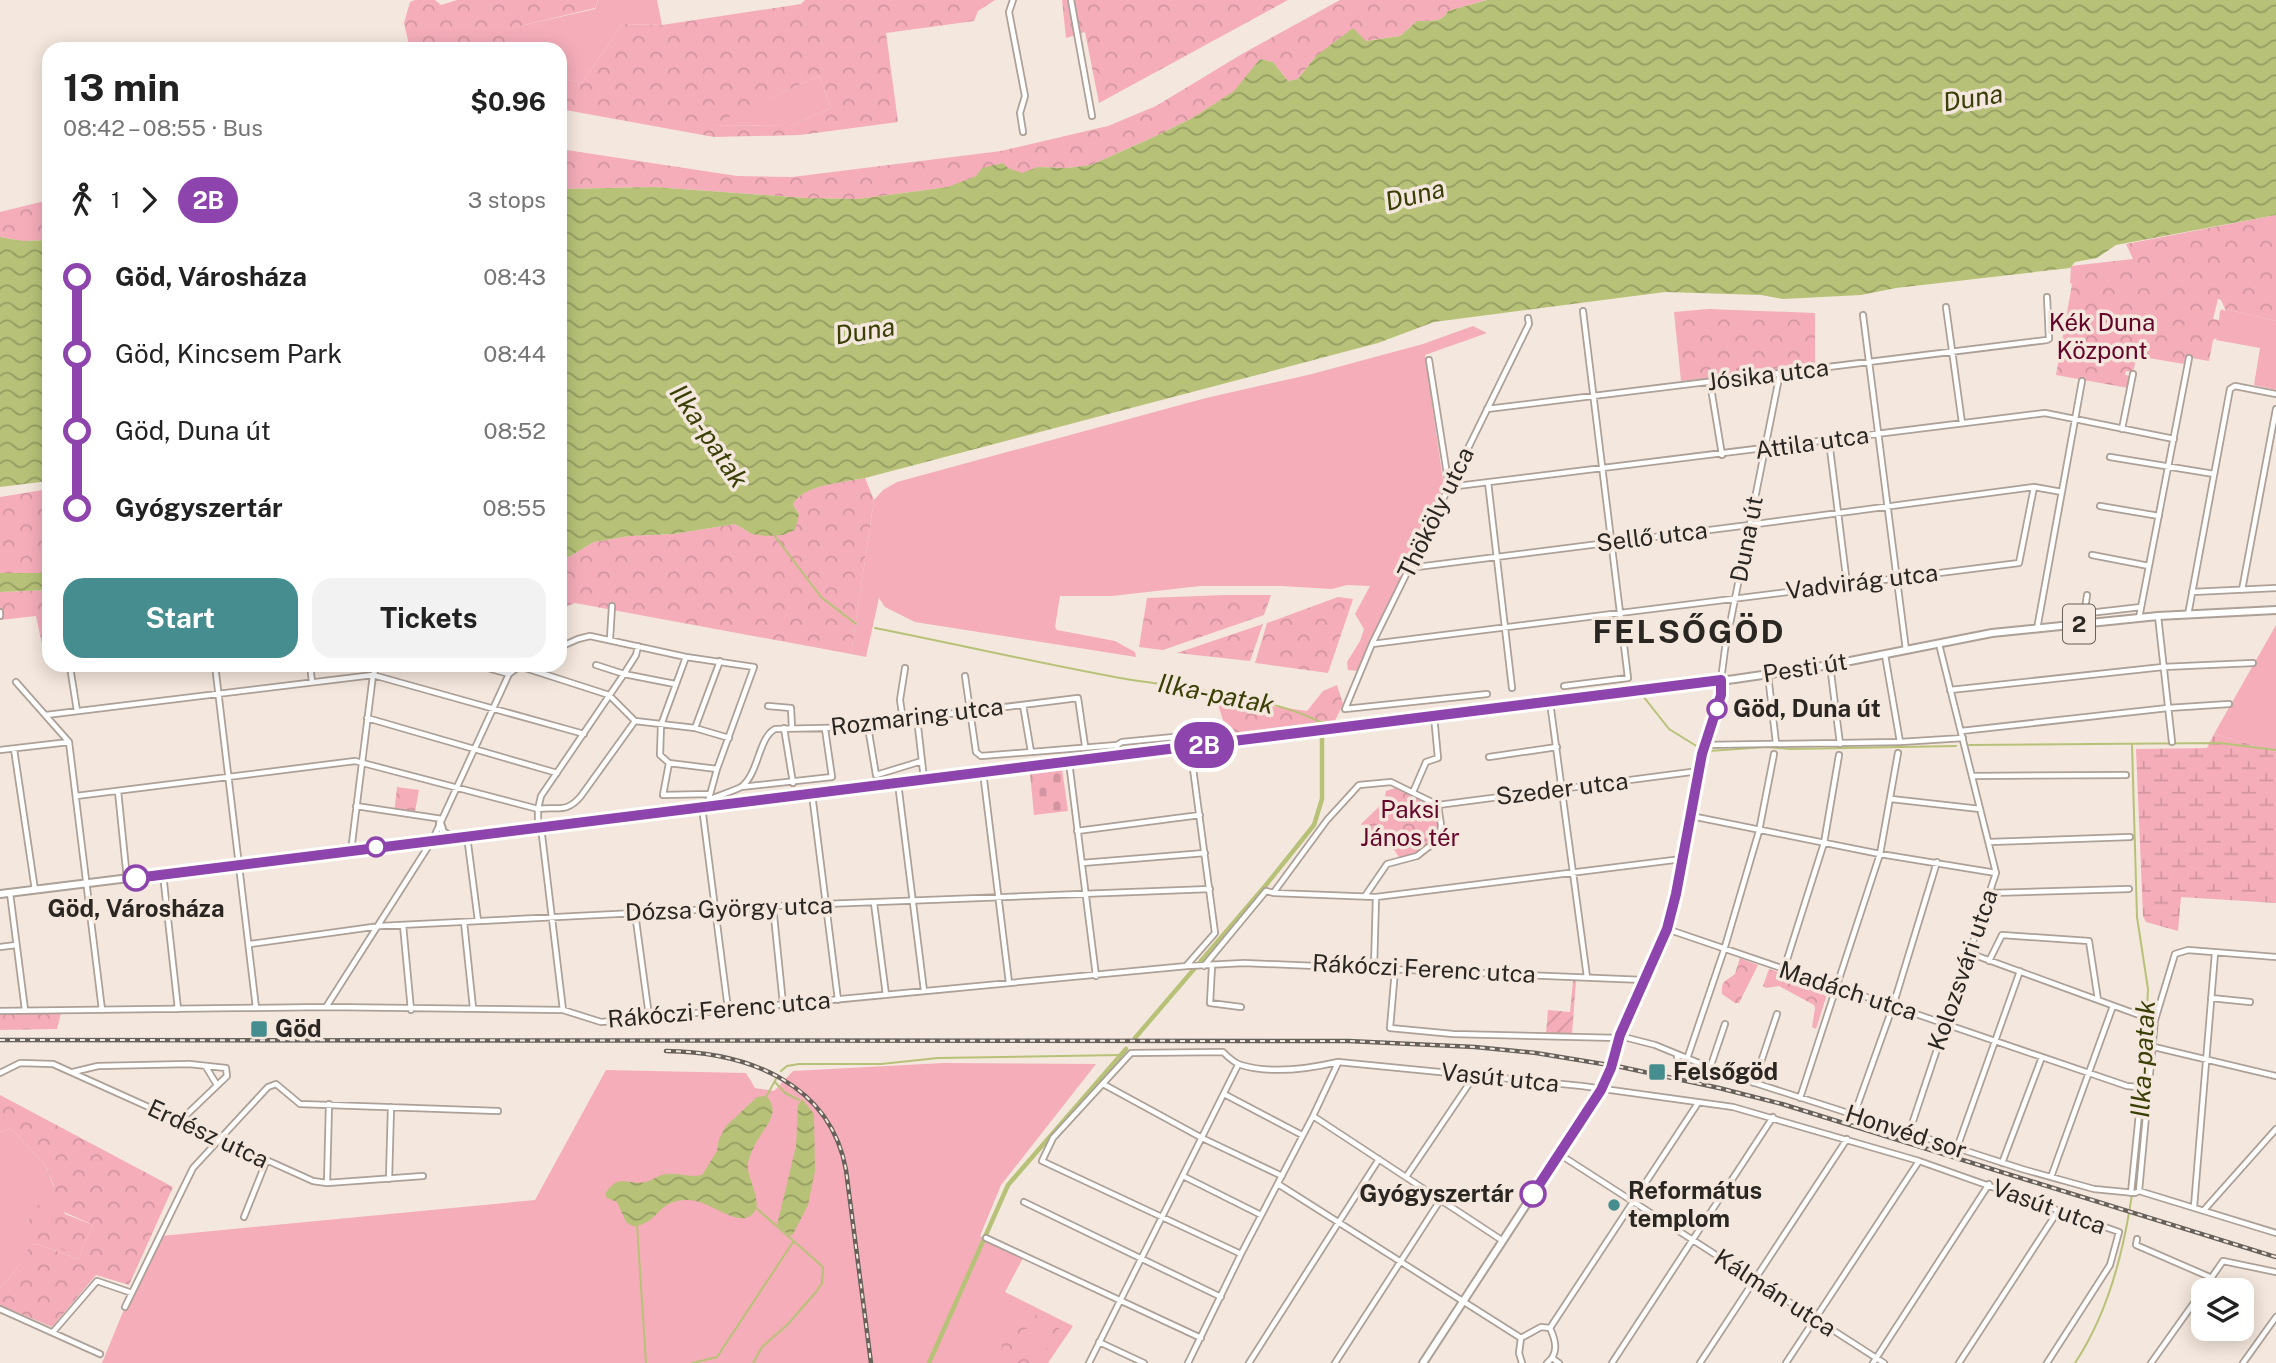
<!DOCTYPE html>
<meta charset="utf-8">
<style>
body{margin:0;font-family:"Public Sans",sans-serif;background:#f2f2f2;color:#222;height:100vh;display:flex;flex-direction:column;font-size:26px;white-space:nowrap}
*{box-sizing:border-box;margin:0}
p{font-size:23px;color:#767676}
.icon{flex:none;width:38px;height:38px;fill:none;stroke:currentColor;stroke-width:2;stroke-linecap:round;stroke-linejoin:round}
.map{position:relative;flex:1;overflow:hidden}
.drawer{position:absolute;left:42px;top:42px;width:525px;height:630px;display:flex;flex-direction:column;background:#fff;border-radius:21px;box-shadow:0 4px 18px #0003}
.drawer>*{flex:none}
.badge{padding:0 14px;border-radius:23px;font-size:24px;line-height:46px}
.buttons{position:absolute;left:2191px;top:1278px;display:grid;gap:14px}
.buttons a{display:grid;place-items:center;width:63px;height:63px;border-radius:14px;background:#fff;box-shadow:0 4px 18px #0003;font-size:35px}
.map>.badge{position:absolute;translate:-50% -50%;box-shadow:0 0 0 4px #fff}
.legs{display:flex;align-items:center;gap:10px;height:77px;padding:0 21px;font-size:23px}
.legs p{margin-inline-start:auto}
.headline{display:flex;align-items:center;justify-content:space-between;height:119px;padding:0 21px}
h1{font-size:38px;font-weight:700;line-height:52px}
.action{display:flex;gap:14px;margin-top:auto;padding:14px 21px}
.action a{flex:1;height:80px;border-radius:21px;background:#458d8e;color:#fff;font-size:28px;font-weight:700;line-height:80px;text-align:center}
.action a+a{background:#f2f2f2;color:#222}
ul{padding:0 21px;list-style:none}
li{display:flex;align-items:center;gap:24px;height:77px;font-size:26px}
li i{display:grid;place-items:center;width:10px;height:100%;margin:0 9px;background:currentColor}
li i::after{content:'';width:18px;height:18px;margin:-9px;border:5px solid;border-radius:50%;background:#fff}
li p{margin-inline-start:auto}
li:first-child i{background:linear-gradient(#0000 50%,currentColor 0)}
li:last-child i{background:linear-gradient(currentColor 50%,#0000 0)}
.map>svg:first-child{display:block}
.grass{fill:#f5adba}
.forest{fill:url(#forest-crowns);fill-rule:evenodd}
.wetland{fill:url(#wetland-marsh)}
.cemetery{fill:url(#cemetery-stones)}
.garden{fill:url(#garden-furrows)}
.water{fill:url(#water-waves)}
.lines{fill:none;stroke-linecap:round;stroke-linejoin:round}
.stream{stroke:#b7c278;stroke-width:2}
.canal{stroke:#b7c278;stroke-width:4.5}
.street-casing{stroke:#aca097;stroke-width:8}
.secondary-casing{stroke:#aca097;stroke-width:10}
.primary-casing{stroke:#aca097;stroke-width:10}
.street{stroke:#fff;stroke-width:4.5}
.secondary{stroke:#fff;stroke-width:6}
.primary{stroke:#fff;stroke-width:6}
.rail-casing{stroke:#67615b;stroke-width:4.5}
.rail{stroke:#f4e7dd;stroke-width:2;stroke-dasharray:5;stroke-linecap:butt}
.line-1-casing{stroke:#fff;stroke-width:16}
.line-1{stroke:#8e44ad;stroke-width:10}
.stop-1-dot{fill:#fff;stroke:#8e44ad;stroke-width:3.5}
.poi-dot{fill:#458d8e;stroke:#f4e7dd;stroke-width:2.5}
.labels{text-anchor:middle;stroke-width:7;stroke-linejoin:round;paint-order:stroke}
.shield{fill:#f4e7dd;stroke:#67605a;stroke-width:2}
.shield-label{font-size:23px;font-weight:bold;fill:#2a2622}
.park-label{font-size:24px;fill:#65052a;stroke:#f4e7dd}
.street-label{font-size:24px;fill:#2a2622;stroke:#f4e7dd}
.stop-label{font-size:24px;font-weight:bold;fill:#2a2622;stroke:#f4e7dd;text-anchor:start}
.poi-label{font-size:24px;font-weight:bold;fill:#2a2622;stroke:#f4e7dd;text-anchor:start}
.water-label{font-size:26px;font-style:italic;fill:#393f05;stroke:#f4e7dd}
.district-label{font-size:32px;font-weight:bold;letter-spacing:2px;fill:#2a2622;stroke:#f4e7dd}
</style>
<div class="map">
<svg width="2276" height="1363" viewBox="0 0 2276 1363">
<defs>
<pattern id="forest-crowns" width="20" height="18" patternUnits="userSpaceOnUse" patternTransform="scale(1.75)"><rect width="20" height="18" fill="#f5adba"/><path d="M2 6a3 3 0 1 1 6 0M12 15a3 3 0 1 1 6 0" fill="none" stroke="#d295a0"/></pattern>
<pattern id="wetland-marsh" width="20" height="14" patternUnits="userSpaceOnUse" patternTransform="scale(1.75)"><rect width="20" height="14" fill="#f5adba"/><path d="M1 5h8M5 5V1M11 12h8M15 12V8" fill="none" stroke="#d295a0"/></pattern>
<pattern id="cemetery-stones" width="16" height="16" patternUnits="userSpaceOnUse" patternTransform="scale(1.75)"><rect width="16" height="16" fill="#f5adba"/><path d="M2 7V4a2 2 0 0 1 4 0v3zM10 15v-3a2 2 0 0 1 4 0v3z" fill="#d295a0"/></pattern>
<pattern id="garden-furrows" width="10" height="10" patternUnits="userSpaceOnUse" patternTransform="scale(1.75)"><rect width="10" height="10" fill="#f5adba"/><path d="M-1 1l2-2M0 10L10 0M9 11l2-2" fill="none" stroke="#d295a0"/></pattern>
<pattern id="water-waves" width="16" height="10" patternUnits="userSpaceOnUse" patternTransform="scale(1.75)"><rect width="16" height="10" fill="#b7c278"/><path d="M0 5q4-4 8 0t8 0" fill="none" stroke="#959d62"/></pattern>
</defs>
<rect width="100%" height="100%" fill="#f4e7dd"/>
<!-- grass -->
<path class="grass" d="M598,0h59l5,25 -40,-1 -40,59 -22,-5v-29h-52l3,-21 84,-19z
M819,76l12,32 -41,18 -81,-1z
M2225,309l51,12v69l-22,-5 6,-37 -44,-8z
M1473,326l14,7 -62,22 19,132 -85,184 -11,-1 -1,-8 13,-21 4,-12 -9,-15 15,-28 -23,-1 -15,4 -51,-3h-81l-88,10h-52l-5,31 2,3 58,11 20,11 1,5 -221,-35 -30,-15 -6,-9 -13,59 -15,-3 23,-154 9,-10 14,-8 309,-84 106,-24 111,-30z
M2276,625v127l-62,-18z
M943,1063l153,1 -95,121 -21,51 43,22 -18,34 68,34 -25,37h-946l23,-56 36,-71 374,-36 71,-130 140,3 9,15 19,3 19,-20z
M11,1129l33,34 21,51 28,11 -15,34 -41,-15 -5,1 -16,25 -16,18v-156z"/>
<!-- forest -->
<path class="forest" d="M415,0h20l6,5 16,-5h141l-3,8 -83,20 -4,21h-98l-6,-26 6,-21z
M805,0h190l-17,11 -4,10 -88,12 12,89 -98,13 -86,2 -154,-28v-31l22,5 40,-59 40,1 139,-21zM819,76l12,32 -41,18 -79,-1z
M1062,0h226l-189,103 -14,-71 -19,6z
M1340,0h147l-39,11c-6,12 -19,10 -31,10l-17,15 -34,5 -50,15 -18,23 -10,2 -15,-19 -13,-3 -25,32 -41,26 -36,18 -67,30 -24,3 -29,-1 -16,7 -14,-6 -60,19 -90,12 -53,-1 -151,-11 -94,2v-40l177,27 55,1 209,-26 107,-25 48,-20 86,-52z
M49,200v40l-26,1 -23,-4v-25z
M2276,215v106l-51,-12 -4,-9 -3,-1 -5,20 6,1 1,-9 3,-2 4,10 -7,17 -7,4 -4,21 -23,-4 -2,7 -47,-8 -4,16 -7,-1 -1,4 5,1 -2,12 -72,-13 16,-91 -2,-1 1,-17 62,-7 -7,-15z
M1708,309l107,4v53l-134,15 -7,-69z
M865,478l9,22 -23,154 -276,-51 -15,6v-47l34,-20 35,-6 45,-2 61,-10 17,10 47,-20 -6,-9c6,-20 53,-23 72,-27z
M49,489v84h-49v-76z
M49,590v52l-7,2 -6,-28 -36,4v-28z
M1225,595h46l-7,20 -101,35 -24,-3 8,-49z
M1338,597l15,2 -25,74 -73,-10 12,-40z
M1263,624l-13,37 -73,-8z
M1337,685l6,19 -11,23 -103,12 -13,-41 91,13 16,-20z
M1401,786l37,19 2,33 -23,18 -17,3 -5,-8 -34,-27 23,-22 2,-11z
M397,787l22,3 -5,27 -5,1 -15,-4z
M1740,958l18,7 -19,38h-4l-13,-9c-1,-14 3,-12 13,-20z
M1769,969l60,19 -13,41 -4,-2 3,-19 -1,-3 -35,-19 -13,2 -3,-2z
M0,1013h61l-4,16 -57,1z
M0,1095l173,92 -44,98 -33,-10 -44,52 -52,-22v-17l16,-18 15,-25 6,-1 41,15 15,-34 -42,-19 3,-20 -10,-23 -33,-34 -11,3z
M36,1204l53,23 -12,29 -53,-23z
M1029,1315h7l6,6c-9,8 -22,5 -30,22l3,7 19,6h8l9,-15 -6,-11 6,-5 8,3 2,10 -16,25h-44l-2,-3 3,-13 -2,-16 15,-5z"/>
<!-- wetland -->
<path class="wetland" d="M2214,734l62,18v151l-95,-6 -3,34 -32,-9 -3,-6 -7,-167 71,-1z"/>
<!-- cemetery -->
<path class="cemetery" d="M1062,769l6,42 -34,4 -4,-42z"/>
<!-- garden -->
<path class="garden" d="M1573,981h3l-4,53h-26l2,-24 22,2z"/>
<!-- water -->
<path class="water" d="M1487,0h789v215l-160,30 -19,13 -22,4 -5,6 -174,20 -35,7 -78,4 -22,-4 -96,-3 -231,30 -56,21 -513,135c-19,4 -65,7 -72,27l6,9 -4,16 -12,5 -18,1 -13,-2 -17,-10 -61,10 -45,2 -35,6 -34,20v-373l94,-2 151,11 53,1 90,-12 28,-11 6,-8 21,-5 5,5 14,5 16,-6 29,1 24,-3 67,-30 36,-18 40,-26 26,-32 13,3 15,19 10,-2 18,-23 37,-28 13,13 34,-5 17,-15c12,0 25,2 31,-10z
M0,237l23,4 26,-1v241l-49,6z
M0,573h49v17l-49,2z
M766,1096c15,15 1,28 -7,42 -5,7 -9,17 -11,25 -3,16 21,44 0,54 -15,7 -41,-18 -61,-17 -31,0 -29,26 -55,26l-6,-4 -9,-20 -10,-4 -2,-4c14,-22 23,-8 41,-12 8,-2 13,-8 21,-8 13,-1 22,4 35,1l15,-24 2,-12 7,-13 31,-29z
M802,1099l12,15 1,57 -7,34 -15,29 -3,2 -13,-11 19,-79 2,-41z"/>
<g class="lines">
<!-- stream -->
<path class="stream" d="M774,535l47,62 35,27
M875,628c81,16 163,35 245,50 60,10 149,17 202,45l318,-39
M1643,696l26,33 29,18
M1969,745l251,-2 56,7
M2132,745l5,172 11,72 -5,105
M1709,751l57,-4 24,2 166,-3
M781,1071l6,-5 12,-2h82l57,-6 183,-3
M775,1082l10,11 14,7
M766,1097l10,-18
M637,1225l9,138
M692,1363l25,-6 76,-115
M753,1363l9,-16 26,-23 28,-32 6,-9 1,-16 -68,-60
M2075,1363c49,-74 58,-167 67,-253"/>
<!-- canal -->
<path class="canal" d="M1135,1038l131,-153 48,-60 8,-26v-76
M929,1363l79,-178 118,-136"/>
<defs>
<path id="street" d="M1013,0l-4,12 16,84 -5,17 3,19
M1071,0l21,116
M1946,307l16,116
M1863,315l43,335
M1429,360l20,127 596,-74 129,26
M1710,382l12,73
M1487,409l560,-69 2,-1 -2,-42
M2122,429l11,-55
M1829,441l18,143
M2110,457l104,17
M1488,482l24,206
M2100,506l59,10
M2092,555l57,11
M1409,568l340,-43 285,-38 28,5
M2242,590l34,-181
M2192,592l84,-4
M2087,595l-2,14 4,4 52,-6
M2188,615l42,-226 5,-3 41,8
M0,616v-4
M2158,616l14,126
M2139,618l50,-260
M2037,629l45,-248
M610,639l2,-33
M1372,644l647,-81 15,-76
M560,647l18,-8 12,-3 96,21 68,10 -37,102 -9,33
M1885,655l15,87
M686,657l-25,68 -1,30 9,8 48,6
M215,665l41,343
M310,665l2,17
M477,665l32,9
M596,665l28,9 51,10
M1830,665l10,79
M519,666l90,29 26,26 60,7 34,10
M71,673l6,38
M1768,675l8,68
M965,676l11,76 5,4 136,-11
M1721,680l4,-31 55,-276
M16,682l53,60 33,268
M1564,686l64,-8 -45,-367
M1950,690l213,-23 90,-4
M1487,694l-142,15 27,-65 157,-320 -1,-6
M1550,702l37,275
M1023,705l8,47
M768,706l23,2 1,20
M46,715l327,-40 211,59
M367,718l190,55
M917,718l7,61
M903,720l-3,-20 5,-32
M868,727l8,48 46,-14
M695,728l25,-67
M784,728l9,55
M1961,731l207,-23 61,-4
M1705,745l195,-3 63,-4
M14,749l21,141
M0,750l69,-8
M1118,755l-1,-10 5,-3 83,-8
M1489,757l68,-10
M1069,762l27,214
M669,763l-6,32 46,-1
M983,772l26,211
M1972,776l154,-1
M898,783l26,208
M741,787l91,-10 -7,-48
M118,791l9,88
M1413,792l13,-30 12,-4 -4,-42
M812,794l26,206
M76,796l279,-35 183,48c20,-3 28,5 43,-13l54,-75
M1891,799l89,10
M709,800c8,-4 27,-10 32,-13 18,-13 17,-49 34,-58l93,-2 64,-11 146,-18 7,48
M356,806l86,13
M702,807l26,202
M1691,816l189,38 116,19
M541,827l22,183
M538,828v-19l3,-13 83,-122 12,-19 2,-9
M1077,831l123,-16
M467,836l11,85
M1989,842l141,-5
M351,851l22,-176 5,-10
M1082,863l123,-10
M163,874l15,135
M1274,892l53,-72 32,-35 32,-3 47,23 261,-34
M10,893l15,117
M1990,893l139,-4
M1365,896l22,-32 30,-8 23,-18 1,-13 -3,-20
M874,903l12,92
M773,906l10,98
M635,913l14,103
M464,922l9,86
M403,925l8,85
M1667,929l460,157 22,2
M250,944l130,-18 393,-20 437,-17
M0,947l16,-2
M1969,953l170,62
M1989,961l13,-26 87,6 9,59
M1187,965l28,-32 -25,-187
M1204,966l62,-75 8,2 102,4 306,-38
M1212,966l-2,37 31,4
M1374,968l2,-71
M1784,969l40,-126 15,-88
M1395,970l-5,58 63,6 166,4
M2211,998l39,4
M326,1007l107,-168 76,-165 12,-9
M0,1011l326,-4 237,3 38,12 586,-56 57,-3 400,17
M1620,1036l35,9 66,27 301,97 72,20 41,4 4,-2 137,42
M2154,1047l122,29
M1677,1055l1,12c10,3 20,9 31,12l10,-8
M1687,1059l37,-109 35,-119 15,-77
M206,1067l11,18
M1710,1068l15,-44
M73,1072l25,-6 91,-2 37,4 1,8 -47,45
M0,1073l20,-10 33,1 260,117 14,2 96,-7
M1754,1083l23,-69
M1103,1084l99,54 80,38
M1224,1094l78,41
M1800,1098l80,-244 18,-101
M1854,1115l39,-109 44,-144
M1313,1116l190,125
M1909,1133l87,-260 -57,-229
M1957,1148l63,-177
M1559,1154l325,209
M2002,1163l40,-106
M1183,1176l78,39
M1406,1177l69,-102
M2051,1177l62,-171
M389,1179l2,-72
M327,1183l2,-79
M1278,1184l243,154
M2139,1191l16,-171 20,-66 13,-4 88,7
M2131,1193l10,-99 -2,-6
M1024,1202l197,95
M2194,1207l21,-254
M2204,1210l72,-81
M244,1217l22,-55
M986,1238l215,100
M2137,1239l-1,6 76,33
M1241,1254l-199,-93 11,-23 78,-85 92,-1c5,5 11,11 18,13 30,9 67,4 97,-3l244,24 151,21 186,54 200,71 -9,33 -63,98
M2203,1290l20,-29 53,11
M125,1307l68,-139 75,-81 8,-3 24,20 198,7
M0,1309l100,45
M1550,1328l148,-225
M53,1332l44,-51 35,12
M1099,1342l45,21
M1552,1358l7,5
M1089,1363l149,-298
M1188,1363l53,-109 72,-138 25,-53
M1249,1363l130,-204
M1335,1363l106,-164
M1522,1363l-3,-10 2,-15 20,-11 9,1c6,13 9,25 -3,35
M1612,1363l161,-246
M1700,1363l147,-224
M1786,1363l133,-202
M1873,1363l116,-179
M1959,1363l99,-152
M2151,1363l52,-73
M2243,1363l33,-46"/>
<path id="secondary" d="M1423,1363l178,-273 10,-22 9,-32 47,-107 5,-17 30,-158 19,-59v-15"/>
<path id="primary" d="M440,823l3,9 8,5
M0,894l1735,-215 95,-14 162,-32 166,-17 118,-6"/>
</defs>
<!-- street casing -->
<use href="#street" class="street-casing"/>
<!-- secondary casing -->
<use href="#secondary" class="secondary-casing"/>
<!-- primary casing -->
<use href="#primary" class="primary-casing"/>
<!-- street -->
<use href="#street" class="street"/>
<!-- secondary -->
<use href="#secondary" class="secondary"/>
<!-- primary -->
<use href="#primary" class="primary"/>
<defs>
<path id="rail" d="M0,1040l1348,1 127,6 61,6 85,14 98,21 63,16 494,153
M666,1051c80,1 164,31 180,119l25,193"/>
</defs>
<!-- rail casing -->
<use href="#rail" class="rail-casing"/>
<!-- rail -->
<use href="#rail" class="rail"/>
</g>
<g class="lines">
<defs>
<path id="line-1" d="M136,878l1585,-198v15l-19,59 -26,140 -9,35 -47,106 -9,33 -10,22 -68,104"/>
</defs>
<!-- line-1 casing -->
<use href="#line-1" class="line-1-casing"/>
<!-- line-1 -->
<use href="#line-1" class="line-1"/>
</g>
<!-- markers -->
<g class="stop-1-dot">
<circle cx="1717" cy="709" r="9"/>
<circle cx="376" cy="847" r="9"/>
<circle cx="136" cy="878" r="12"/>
<circle cx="1533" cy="1194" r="12"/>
</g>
<g class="poi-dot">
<rect x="250" y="1020" width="18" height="18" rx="3.5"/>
<rect x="1648" y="1063" width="18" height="18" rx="3.5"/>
<circle cx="1614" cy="1205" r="7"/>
</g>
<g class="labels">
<!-- shield labels -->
<rect class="shield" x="2063" y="604.5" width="32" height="39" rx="5"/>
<g class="shield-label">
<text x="2079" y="632">2</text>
</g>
<!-- park labels -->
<g class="park-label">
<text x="2102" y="331">Kék Duna<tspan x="2102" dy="28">Központ</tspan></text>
<text x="1410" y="818">Paksi<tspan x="1410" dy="28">János tér</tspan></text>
</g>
<!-- street labels -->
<g class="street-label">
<text transform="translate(1768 375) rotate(-7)" y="8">Jósika utca</text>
<text transform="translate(1812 443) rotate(-8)" y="8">Attila utca</text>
<text transform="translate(1436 513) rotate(-64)" y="8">Thököly utca</text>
<text transform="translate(1652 537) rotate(-7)" y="8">Sellő utca</text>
<text transform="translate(1747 539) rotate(-79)" y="8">Duna út</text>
<text transform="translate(1862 582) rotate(-7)" y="8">Vadvirág utca</text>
<text transform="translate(1805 668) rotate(-9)" y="8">Pesti út</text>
<text transform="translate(917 717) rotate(-7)" y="8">Rozmaring utca</text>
<text transform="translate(1562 789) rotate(-7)" y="8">Szeder utca</text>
<text transform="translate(729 909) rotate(-2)" y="8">Dózsa György utca</text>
<text transform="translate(1424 969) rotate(3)" y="8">Rákóczi Ferenc utca</text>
<text transform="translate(1963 970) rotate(-71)" y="8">Kolozsvári utca</text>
<text transform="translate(1848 991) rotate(18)" y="8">Madách utca</text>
<text transform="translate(719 1010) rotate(-5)" y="8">Rákóczi Ferenc utca</text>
<text transform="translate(1500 1078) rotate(6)" y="8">Vasút utca</text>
<text transform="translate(1906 1132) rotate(18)" y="8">Honvéd sor</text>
<text transform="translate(208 1134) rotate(25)" y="8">Erdész utca</text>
<text transform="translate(2049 1207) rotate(20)" y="8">Vasút utca</text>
<text transform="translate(1775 1293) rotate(33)" y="8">Kálmán utca</text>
</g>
<!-- stop labels -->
<g class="stop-label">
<text x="1733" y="717">Göd, Duna út</text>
<text x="136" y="917" text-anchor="middle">Göd, Városháza</text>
<text x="1514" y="1202" text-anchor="end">Gyógyszertár</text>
</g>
<!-- poi labels -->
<g class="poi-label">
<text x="275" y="1037">Göd</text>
<text x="1673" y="1080">Felsőgöd</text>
<text x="1628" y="1199">Református<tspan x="1628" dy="28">templom</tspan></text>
</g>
<!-- water labels -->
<g class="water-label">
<text transform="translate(1973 98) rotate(-9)" y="9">Duna</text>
<text transform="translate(1415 195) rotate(-14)" y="9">Duna</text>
<text transform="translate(865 331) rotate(-9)" y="9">Duna</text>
<text transform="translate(709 436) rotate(56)" y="9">Ilka-patak</text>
<text transform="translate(1216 694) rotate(11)" y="9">Ilka-patak</text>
<text transform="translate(2143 1059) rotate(-87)" y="9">Ilka-patak</text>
</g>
<!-- district labels -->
<g class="district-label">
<text x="1689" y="643">FELSŐGÖD</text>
</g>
</g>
</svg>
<div class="buttons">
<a><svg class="icon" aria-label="layers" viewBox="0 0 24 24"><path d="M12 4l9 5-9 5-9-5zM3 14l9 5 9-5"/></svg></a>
</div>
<b class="badge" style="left:1204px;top:745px;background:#8e44ad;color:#fff">2B</b>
<section class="drawer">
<div class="headline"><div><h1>13 min</h1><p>08:42 – 08:55 · Bus</p></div><b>$0.96</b></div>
<div class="legs"><svg class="icon" aria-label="walk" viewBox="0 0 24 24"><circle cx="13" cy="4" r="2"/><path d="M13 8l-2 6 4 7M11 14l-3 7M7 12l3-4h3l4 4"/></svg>1<svg class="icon" aria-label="forward" viewBox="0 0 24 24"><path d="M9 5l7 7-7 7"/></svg><b class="badge" style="background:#8e44ad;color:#fff">2B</b><p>3 stops</p></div>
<ul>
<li><i style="color:#8e44ad"></i><b>Göd, Városháza</b><p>08:43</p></li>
<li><i style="color:#8e44ad"></i><span>Göd, Kincsem Park</span><p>08:44</p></li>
<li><i style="color:#8e44ad"></i><span>Göd, Duna út</span><p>08:52</p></li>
<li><i style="color:#8e44ad"></i><b>Gyógyszertár</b><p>08:55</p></li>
</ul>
<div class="action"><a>Start</a><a>Tickets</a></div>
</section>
</div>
